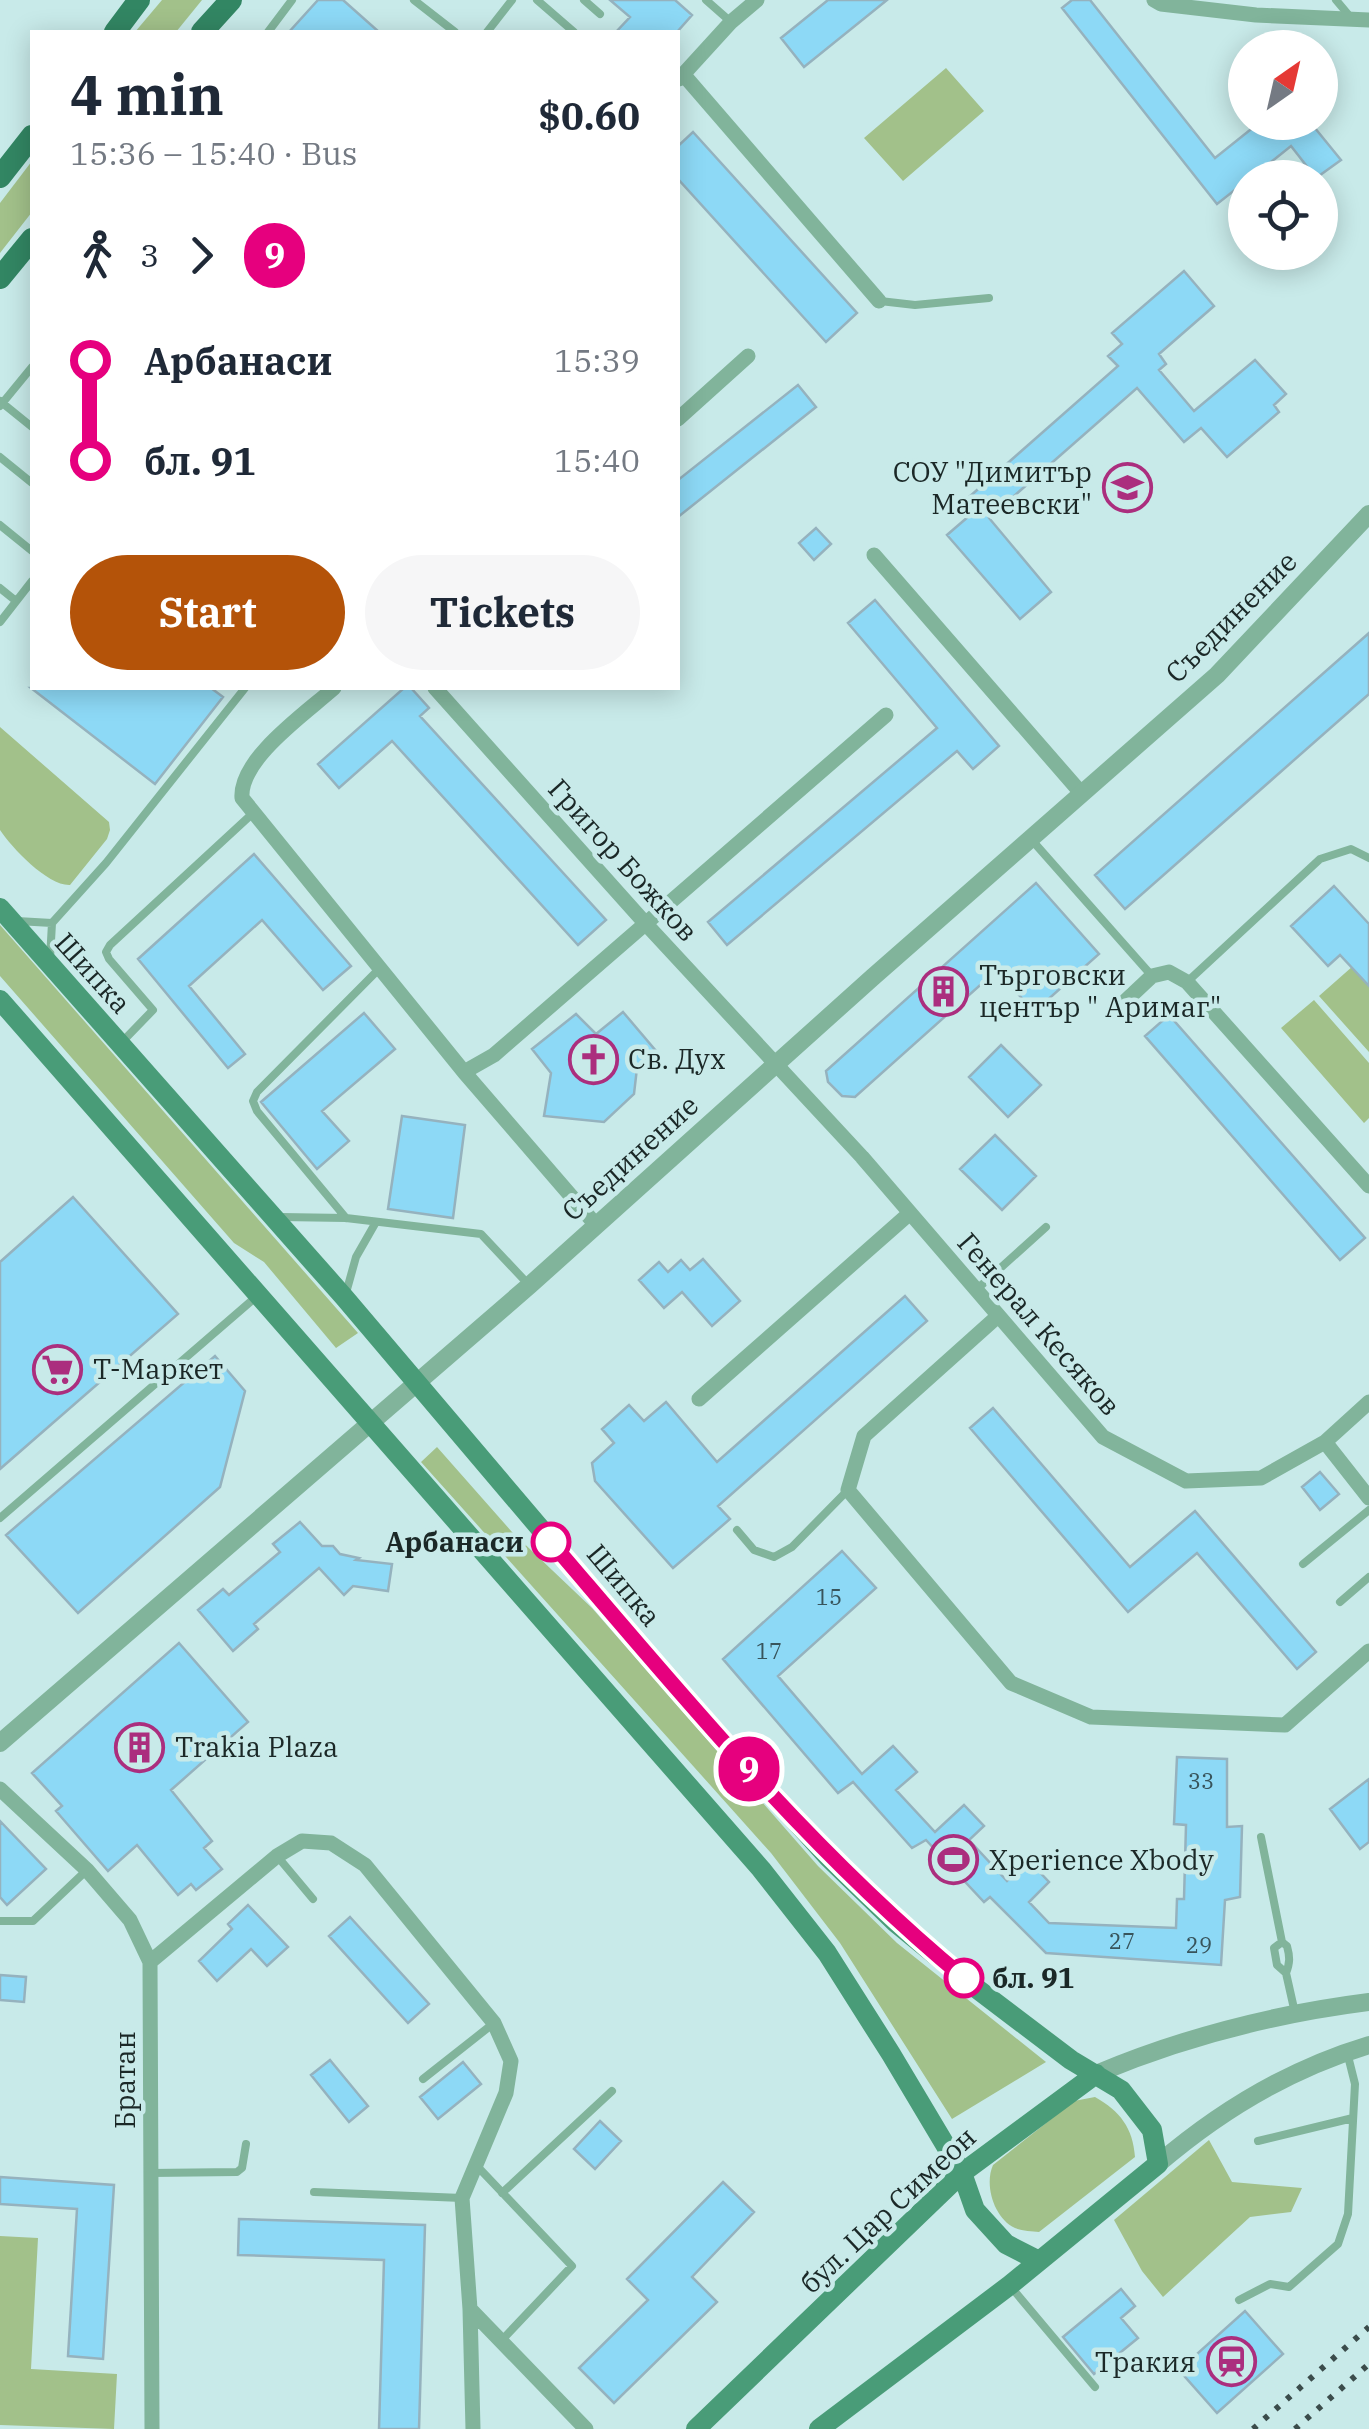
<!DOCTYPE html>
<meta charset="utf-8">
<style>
body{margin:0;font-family:"IBM Plex Serif",serif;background:#f6f6f7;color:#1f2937;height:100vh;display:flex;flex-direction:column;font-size:38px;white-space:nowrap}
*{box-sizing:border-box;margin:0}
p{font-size:32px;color:#747a83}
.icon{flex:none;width:55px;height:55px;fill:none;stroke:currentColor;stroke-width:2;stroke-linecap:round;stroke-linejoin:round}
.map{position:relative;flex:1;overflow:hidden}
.drawer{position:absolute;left:30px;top:30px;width:650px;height:660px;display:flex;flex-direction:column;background:#fff;border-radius:0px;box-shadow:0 5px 25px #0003}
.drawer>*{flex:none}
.badge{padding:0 20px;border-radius:32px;font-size:35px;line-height:65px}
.needle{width:65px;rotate:34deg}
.tools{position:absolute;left:1228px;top:30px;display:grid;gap:20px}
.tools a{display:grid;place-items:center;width:110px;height:110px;border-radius:50%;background:#fff;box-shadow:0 5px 25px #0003;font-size:50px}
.map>.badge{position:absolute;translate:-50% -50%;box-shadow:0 0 0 5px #fff}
.legs{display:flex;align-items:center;gap:15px;height:110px;padding:0 40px;font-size:32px}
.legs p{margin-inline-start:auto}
.overview{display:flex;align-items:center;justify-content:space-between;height:170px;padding:0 40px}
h1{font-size:55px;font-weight:700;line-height:75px}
.action{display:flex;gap:20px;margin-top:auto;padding:20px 40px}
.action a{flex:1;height:115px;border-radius:60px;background:#b45309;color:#fff;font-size:40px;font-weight:700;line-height:115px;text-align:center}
.action a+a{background:#f6f6f7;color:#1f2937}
ul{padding:0 40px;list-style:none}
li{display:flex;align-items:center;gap:35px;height:100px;font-size:38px}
li i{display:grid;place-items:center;width:15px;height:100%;margin:0 12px;background:currentColor}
li i::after{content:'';width:25px;height:25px;margin:-12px;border:8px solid;border-radius:50%;background:#fff}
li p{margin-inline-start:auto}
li:first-child i{background:linear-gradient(#0000 50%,currentColor 0)}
li:last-child i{background:linear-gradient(currentColor 50%,#0000 0)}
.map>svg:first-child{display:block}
.green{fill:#a2c18a}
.building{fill:#8dd9f6;stroke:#95b2be;stroke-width:2.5}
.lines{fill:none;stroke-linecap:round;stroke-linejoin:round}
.service{stroke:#81b49b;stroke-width:8}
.minor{stroke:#81b49b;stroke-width:15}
.tertiary{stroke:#81b49b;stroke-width:18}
.secondary{stroke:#499c78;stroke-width:20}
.primary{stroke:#328663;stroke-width:22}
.rail{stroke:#3b4c4b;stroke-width:6;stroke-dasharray:5 10;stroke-linecap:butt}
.line-1-casing{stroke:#fff;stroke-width:22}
.line-1{stroke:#e6007e;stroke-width:15}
.stop-1-dot{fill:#fff;stroke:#e6007e;stroke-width:5}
.labels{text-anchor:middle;stroke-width:9;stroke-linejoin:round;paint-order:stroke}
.number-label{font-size:22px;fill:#38545b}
.poi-label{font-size:28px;fill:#1b2827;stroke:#c8eae9;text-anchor:start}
.street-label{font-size:28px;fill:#1b2827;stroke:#c8eae9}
.stop-label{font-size:28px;font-weight:bold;fill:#1b2827;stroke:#c8eae9;text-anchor:end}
</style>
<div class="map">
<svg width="1369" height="2429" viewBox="0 0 1369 2429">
<rect width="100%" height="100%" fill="#c8eae9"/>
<!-- green -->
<path class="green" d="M162,0h40l-26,32h-41z
M946,68l38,43 -81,70 -39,-43z
M32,161v51l-32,41v-50z
M0,727l109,95 1,8 -3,9 -37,46c-22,1 -58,-37 -70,-55z
M0,925l358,408 -22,15 -72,-86 -30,-19 -234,-267z
M1353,966l16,19v67l-50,-56z
M1314,1000l55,63v55l-5,5 -83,-95z
M437,1447l75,85 80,76 226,258 79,77 149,119 -94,57 -112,-176 -69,-90 -350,-391z
M1095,2097c25,14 38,31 40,60l-96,75c-7,-1 -17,-1 -24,-4 -21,-10 -31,-43 -22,-63l81,-64z
M1209,2140l23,42 70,6 -11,24 -41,5 -87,80 -21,-26 -28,-51z
M0,2236l38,2 -7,131 86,5 -3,55 -114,-4z"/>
<!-- building -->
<path class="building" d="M318,0h25l36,32h-90z
M610,0h65l17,15 -15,17h-61l14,-15z
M828,0h59l-83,67 -23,-29z
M1072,0h18l125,158 45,-36h50l31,38 -25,18 -25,-32 -40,32h-6v4l-28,22 -155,-196z
M693,132l164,181 -31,29 -148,-163v-33z
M1184,271l30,35 -55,48 7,10 -7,6 35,41 61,-51 31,34 -12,11 5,7 -52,45 -26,-29 -17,14 -47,-54 -148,130 62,74 -31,27 -73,-84 22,-19 -9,-11 158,-139 -10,-10 14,-12 -10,-11z
M798,385l18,22 -138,110v-37z
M816,528l15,16 -17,16 -15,-17z
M875,600l124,146 -26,23 -16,-18 -230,194 -19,-23 229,-194 -89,-105z
M1369,633v61l-244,215 -30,-34z
M31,688h180l12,9 -68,87z
M404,688h7l18,20 -9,8 186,204 -28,25 -186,-204 -53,47 -21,-24z
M254,854l97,112 -28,24 -61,-70 -73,66 56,68 -17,14 -90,-109z
M1036,883l63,71 -65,58 -37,-42 -142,127 -13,-1 -14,-14 -2,-11z
M1334,886l35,38v62l-29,-31 -12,11 -37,-40z
M623,1012l33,39 -19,17 -3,26 -30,28 -60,-6 7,-43 -19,-24 44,-35 20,20z
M364,1013l31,36 -73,62 27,30 -32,28 -56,-67z
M1169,1015l196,223 -25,22 -195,-224z
M1001,1045l40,40 -33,32 -39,-40z
M402,1116l63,9 -12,93 -65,-9z
M995,1135l41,41 -34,34 -42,-41z
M73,1197l105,117 -178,155v-207z
M703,1259l37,42 -28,25 -30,-34 -18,16 -25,-28 20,-18 9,10 13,-12 9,10z
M905,1296l22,25 -209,185 12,13 -57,49 -78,-87 -3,-18 22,-20 -12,-14 27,-24 15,16 22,-19 51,60z
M215,1356l30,35 -25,96 -142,126 -72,-78z
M993,1408l137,159 65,-56 121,141 -19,17 -100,-116 -69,59 -158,-184z
M1320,1472l19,22 -19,16 -18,-23z
M300,1522l22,24h11l7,8 19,4 -3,2 36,4 -4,27 -35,-5 -9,9 -25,-27 -65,56 4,5 -25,22 -35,-41 25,-21 6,6 51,-43 -7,-8z
M842,1551l34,37 -98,88 84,98 31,-28 24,26 -21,18 39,42 29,-27 20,21 -15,14 38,41 21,-21 21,22 -20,20 20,21 127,5 1,-29h7l2,-74 -12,-1 3,-67 50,2v68l15,-1 -2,71 -15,3 -4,65 -175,-12 -56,-56 -6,5 -58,-62 -14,8 -59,-66 -15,11 -115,-134z
M179,1643l69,79 -77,68 41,51 -8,7 18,21 -26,21 -5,-6 -13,11 -41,-50 -29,26 -52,-60 6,-5 -30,-33z
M1369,1779v63l-9,7 -30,-40z
M0,1821l46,48 -39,36 -7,-8z
M248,1905l40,42 -21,19 -16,-17 -34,32 -18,-20 33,-32 -4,-5z
M350,1917l79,87 -21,19 -79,-87z
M0,1975l26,2 -2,25 -24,-2z
M330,2060l38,46 -19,16 -38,-47z
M463,2062l18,22 -43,35 -18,-22z
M600,2121l21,20 -26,28 -21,-20z
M0,2177l114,8 -11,174 -35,-3 9,-147 -77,-5z
M723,2182l31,30 -62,65 25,25 -103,101 -35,-35 69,-68 -21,-21z
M239,2219l186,6 -6,204h-40l5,-169 -146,-5z
M1121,2289l14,17 -14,12 17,20 -44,36 -31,-37z
M1245,2311l38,43 -66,59 -38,-43z"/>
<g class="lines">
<!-- service -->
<path class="service" d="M414,0l41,32
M537,0l37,32
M584,0l16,14
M706,0l25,22
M1336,0l16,19
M268,32l24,-32
M487,32l25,-32
M880,301l35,4 74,-7
M0,401l32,26
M0,406l32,-39
M0,457l32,26
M0,525l32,26
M0,588l16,13
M0,622l32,-41
M1030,838l122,138
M17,921l35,2
M50,959l2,-36 54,-60 139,-175
M1187,982l133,-123 31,-10 18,9
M122,1042l31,-32 -44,-51 -3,-7 4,-7 142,-131
M281,1217l65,1 135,16 48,51
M346,1218l-89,-107 -4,-10 4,-9 122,-123
M976,1290l70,-63
M346,1293l10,-36 20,-35
M0,1518l257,-222
M737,1530l17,20 20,7 18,-10 56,-57
M1303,1564l66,-54
M1340,1602l29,-25
M1261,1837l21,105 5,4c3,11 3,17 -1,27
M277,1856l36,43
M0,1921h33l54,-51
M1282,1942l-8,6 3,17 9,8 9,40
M423,2079l71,-56
M1258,2141l95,-23
M476,2165l96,101 -70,74
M151,2173l86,-1 5,-4 4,-24
M314,2192l148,6
M502,2193l110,-102
M1011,2287l84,100
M1239,2300l31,-16 19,3 49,-43 10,-30 7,-130 -8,-32"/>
<!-- minor -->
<path class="minor" d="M1154,0l7,4 95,11 113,5
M683,74l196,227
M679,79l52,-57 26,-22
M678,419l70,-63
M874,555l208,239
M334,688c-28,25 -95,71 -92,110l222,274 30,-17 392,-340
M435,688l210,235 217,234 241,280 83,44 75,-3 64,-36 44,-40
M1119,1007l33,-31 17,-4 18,10 182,204
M464,1072l132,153
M998,1316l-134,120 -16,54 163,193 80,34 194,8 84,-74
M699,1399l211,-186
M1325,1442l44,56
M0,1789l87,81 43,50 20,42 2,467
M150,1962l127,-106 25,-15 29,2 34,22 129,158 17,38 -5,32 -44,105 8,111 116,120
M470,2309l3,120"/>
<!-- tertiary -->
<path class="tertiary" d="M0,1743l530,-458 343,-308 344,-302 152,-161
M1096,2074c88,-37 178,-60 273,-72
M1158,2164c63,-54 131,-95 211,-119"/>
<!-- secondary -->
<path class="secondary" d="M0,908l344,389 324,382 160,178 68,66 80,65 95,72 50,30 31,40 6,34 -148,121 -191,144
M0,1000l761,869 66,84 64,101 71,119 13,37 31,34 33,17
M696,2429l266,-256 134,-99"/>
<!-- primary -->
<path class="primary" d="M115,32l24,-32
M202,32l29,-32
M0,177l32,-41
M0,278l32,-39"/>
<!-- rail -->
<path class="rail" d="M1253,2429l116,-102
M1295,2429l74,-65"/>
</g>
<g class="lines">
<defs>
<path id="line-1" d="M551,1542c130,152 258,308 413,436"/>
</defs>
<!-- line-1 casing -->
<use href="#line-1" class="line-1-casing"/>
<!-- line-1 -->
<use href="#line-1" class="line-1"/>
</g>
<!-- icons -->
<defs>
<symbol id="school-ring" viewBox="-11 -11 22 22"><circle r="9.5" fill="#c8eae9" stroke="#ab2e7e" stroke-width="1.5"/><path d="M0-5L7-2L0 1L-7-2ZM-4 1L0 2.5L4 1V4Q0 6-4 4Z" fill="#ab2e7e"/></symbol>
<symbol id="building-ring" viewBox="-11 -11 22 22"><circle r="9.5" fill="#c8eae9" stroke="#ab2e7e" stroke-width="1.5"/><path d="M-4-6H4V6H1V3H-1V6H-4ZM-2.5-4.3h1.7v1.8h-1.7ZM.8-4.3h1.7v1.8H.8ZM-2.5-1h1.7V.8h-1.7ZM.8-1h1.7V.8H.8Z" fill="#ab2e7e"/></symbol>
<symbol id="church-ring" viewBox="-11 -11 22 22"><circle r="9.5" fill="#c8eae9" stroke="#ab2e7e" stroke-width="1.5"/><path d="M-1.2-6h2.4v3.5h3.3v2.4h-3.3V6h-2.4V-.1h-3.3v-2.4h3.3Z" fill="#ab2e7e"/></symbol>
<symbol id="supermarket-ring" viewBox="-11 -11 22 22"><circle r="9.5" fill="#c8eae9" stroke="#ab2e7e" stroke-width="1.5"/><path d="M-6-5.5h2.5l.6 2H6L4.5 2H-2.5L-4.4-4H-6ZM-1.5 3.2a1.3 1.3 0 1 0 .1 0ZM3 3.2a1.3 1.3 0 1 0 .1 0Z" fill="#ab2e7e"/></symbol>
<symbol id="stadium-ring" viewBox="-11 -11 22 22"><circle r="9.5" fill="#c8eae9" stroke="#ab2e7e" stroke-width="1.5"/><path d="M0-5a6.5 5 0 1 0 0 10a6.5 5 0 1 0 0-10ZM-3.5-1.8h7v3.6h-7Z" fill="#ab2e7e"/></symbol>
<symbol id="station-ring" viewBox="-11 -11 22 22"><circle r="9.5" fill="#c8eae9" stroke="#ab2e7e" stroke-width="1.5"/><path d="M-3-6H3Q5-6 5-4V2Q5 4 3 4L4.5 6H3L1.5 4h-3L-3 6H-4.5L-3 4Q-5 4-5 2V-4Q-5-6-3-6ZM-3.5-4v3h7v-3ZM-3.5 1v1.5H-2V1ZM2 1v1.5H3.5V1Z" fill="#ab2e7e"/></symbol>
</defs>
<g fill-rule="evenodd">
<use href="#school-ring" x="1100" y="460" width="55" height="55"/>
<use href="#building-ring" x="916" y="964" width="55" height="55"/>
<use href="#church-ring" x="566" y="1032" width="55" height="55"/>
<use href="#supermarket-ring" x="30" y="1342" width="55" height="55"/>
<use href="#building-ring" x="112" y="1720" width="55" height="55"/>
<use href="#stadium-ring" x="926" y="1832" width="55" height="55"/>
<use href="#station-ring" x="1204" y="2334" width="55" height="55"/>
</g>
<!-- markers -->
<g class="stop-1-dot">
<circle cx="551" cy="1542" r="18"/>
<circle cx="964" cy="1978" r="18"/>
</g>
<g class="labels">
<!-- number labels -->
<g class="number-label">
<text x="829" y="1605">15</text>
<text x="769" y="1659">17</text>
<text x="1201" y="1789">33</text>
<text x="1122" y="1949">27</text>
<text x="1199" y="1953">29</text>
</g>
<!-- poi labels -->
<g class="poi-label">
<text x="1092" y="482" text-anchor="end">СОУ "Димитър<tspan x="1092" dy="32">Матеевски"</tspan></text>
<text x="979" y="985">Търговски<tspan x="979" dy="32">център " Аримаг"</tspan></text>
<text x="628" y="1069">Св. Дух</text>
<text x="93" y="1379">Т-Маркет</text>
<text x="175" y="1757">Trakia Plaza</text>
<text x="989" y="1870">Xperience Xbody</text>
<text x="1196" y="2372" text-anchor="end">Тракия</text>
</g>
<!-- street labels -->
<g class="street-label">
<text transform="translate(1231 617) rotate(-45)" y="10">Съединение</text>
<text transform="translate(623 860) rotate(48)" y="10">Григор Божков</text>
<text transform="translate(93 973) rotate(48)" y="10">Шипка</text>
<text transform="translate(630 1158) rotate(-42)" y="10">Съединение</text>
<text transform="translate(1039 1324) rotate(49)" y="10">Генерал Кесяков</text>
<text transform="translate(624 1585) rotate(50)" y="10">Шипка</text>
<text transform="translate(125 2080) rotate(-90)" y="10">Братан</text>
<text transform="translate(888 2210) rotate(-43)" y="10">бул. Цар Симеон</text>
</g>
<!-- stop labels -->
<g class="stop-label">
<text x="524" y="1552">Арбанаси</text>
<text x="992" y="1988" text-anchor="start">бл. 91</text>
</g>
</g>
</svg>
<div class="tools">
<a><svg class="needle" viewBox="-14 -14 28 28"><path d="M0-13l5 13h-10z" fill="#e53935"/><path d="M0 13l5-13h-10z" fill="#747a83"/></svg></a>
<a><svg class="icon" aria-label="locate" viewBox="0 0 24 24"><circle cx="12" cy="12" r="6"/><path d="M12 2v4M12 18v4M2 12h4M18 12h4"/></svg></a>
</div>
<b class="badge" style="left:749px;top:1769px;background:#e6007e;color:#fff">9</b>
<section class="drawer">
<div class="overview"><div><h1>4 min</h1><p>15:36 – 15:40 · Bus</p></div><b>$0.60</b></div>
<div class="legs"><svg class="icon" aria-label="walk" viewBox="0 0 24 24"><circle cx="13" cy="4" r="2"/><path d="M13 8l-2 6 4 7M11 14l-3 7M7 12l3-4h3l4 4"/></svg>3<svg class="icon" aria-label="forward" viewBox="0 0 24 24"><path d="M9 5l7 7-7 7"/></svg><b class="badge" style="background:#e6007e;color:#fff">9</b></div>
<ul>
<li><i style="color:#e6007e"></i><b>Арбанаси</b><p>15:39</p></li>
<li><i style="color:#e6007e"></i><b>бл. 91</b><p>15:40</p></li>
</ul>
<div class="action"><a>Start</a><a>Tickets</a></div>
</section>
</div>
